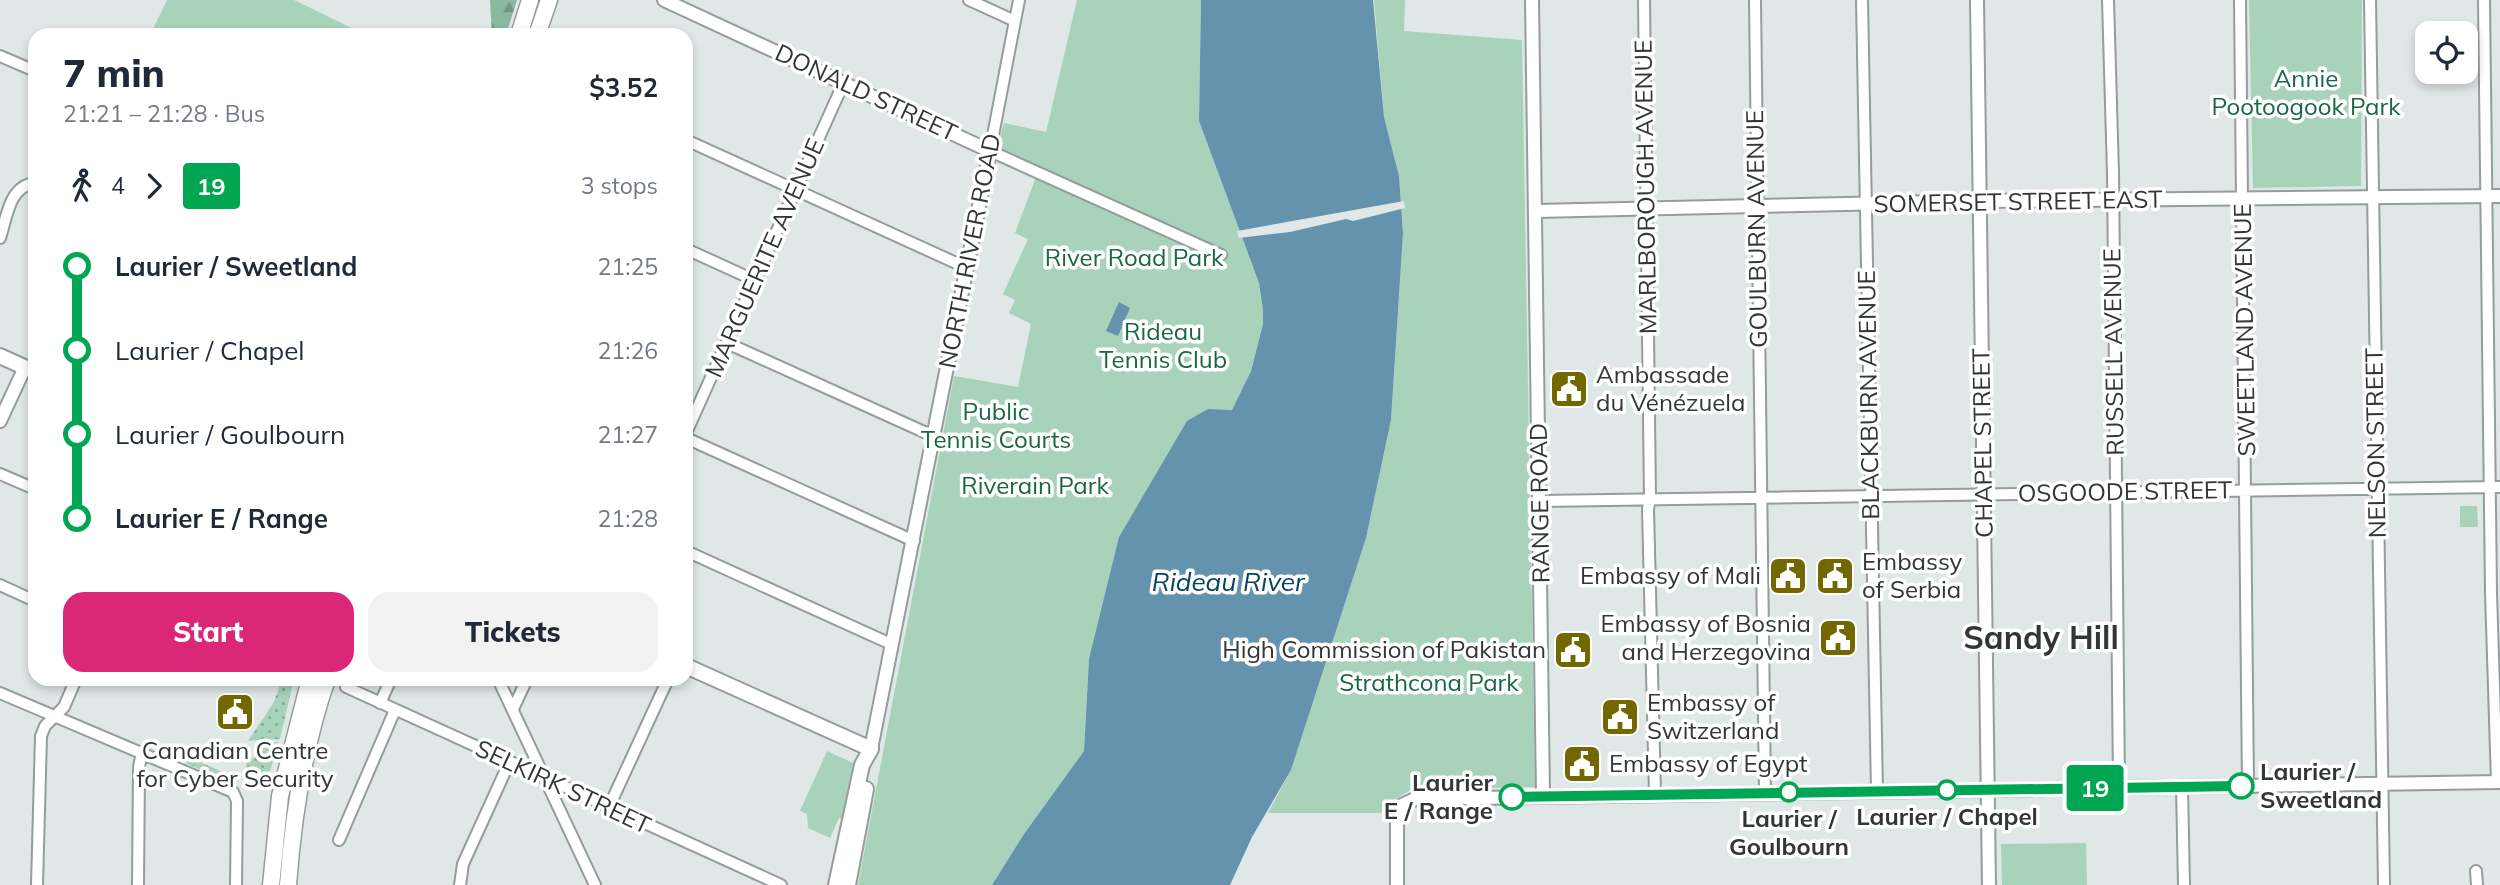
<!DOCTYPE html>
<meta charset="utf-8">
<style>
body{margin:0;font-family:Mulish,sans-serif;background:#f2f2f3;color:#1f2937;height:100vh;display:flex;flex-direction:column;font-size:26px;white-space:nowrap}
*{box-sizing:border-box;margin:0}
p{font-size:23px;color:#747a83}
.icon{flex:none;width:38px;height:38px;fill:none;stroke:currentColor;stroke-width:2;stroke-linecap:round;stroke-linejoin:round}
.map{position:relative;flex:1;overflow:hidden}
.drawer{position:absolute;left:28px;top:28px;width:665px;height:658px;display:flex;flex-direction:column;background:#fff;border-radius:21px;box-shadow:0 4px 10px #0003}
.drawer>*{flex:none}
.badge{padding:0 14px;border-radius:5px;font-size:24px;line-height:46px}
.fabs{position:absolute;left:2415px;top:21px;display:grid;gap:14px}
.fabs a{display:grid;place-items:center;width:63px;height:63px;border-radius:14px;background:#fff;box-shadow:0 4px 10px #0003;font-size:35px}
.map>.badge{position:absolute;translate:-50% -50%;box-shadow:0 0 0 4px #fff}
.legs{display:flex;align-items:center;gap:10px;height:77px;padding:0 35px;font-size:23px}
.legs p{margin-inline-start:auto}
.overview{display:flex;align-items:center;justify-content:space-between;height:119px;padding:0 35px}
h1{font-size:38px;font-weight:800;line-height:52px}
.action{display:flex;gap:14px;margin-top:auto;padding:14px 35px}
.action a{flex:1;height:80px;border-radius:21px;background:#db2777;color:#fff;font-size:28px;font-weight:800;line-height:80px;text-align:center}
.action a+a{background:#f2f2f3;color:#1f2937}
ul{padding:0 35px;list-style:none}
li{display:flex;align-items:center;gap:24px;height:84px;font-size:26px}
li i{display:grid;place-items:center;width:10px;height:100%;margin:0 9px;background:currentColor}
li i::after{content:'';width:18px;height:18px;margin:-9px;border:5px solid;border-radius:50%;background:#fff}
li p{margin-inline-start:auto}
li:first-child i{background:linear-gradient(#0000 50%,currentColor 0)}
li:last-child i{background:linear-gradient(currentColor 50%,#0000 0)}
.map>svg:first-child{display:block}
.grass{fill:url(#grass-dots)}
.forest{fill:url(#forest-firs)}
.green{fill:#a8d3ba}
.water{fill:#6592ad}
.pier{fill:#dfe7e7}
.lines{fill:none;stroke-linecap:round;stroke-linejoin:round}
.minor-casing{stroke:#959c9c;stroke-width:14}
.tertiary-casing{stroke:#959c9c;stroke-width:16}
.secondary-casing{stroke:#959c9c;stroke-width:18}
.primary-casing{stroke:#959c9c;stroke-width:19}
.minor{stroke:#fff;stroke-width:10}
.tertiary{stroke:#fff;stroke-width:12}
.secondary{stroke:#fff;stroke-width:14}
.primary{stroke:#fff;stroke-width:16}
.line-1-casing{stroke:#fff;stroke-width:16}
.line-1{stroke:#00a651;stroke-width:10}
.stop-1-dot{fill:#fff;stroke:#00a651;stroke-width:3.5}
.labels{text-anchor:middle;stroke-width:7;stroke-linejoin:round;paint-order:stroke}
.park-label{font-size:24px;fill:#196745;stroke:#fff}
.street-label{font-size:24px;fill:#333636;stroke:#fff}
.poi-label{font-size:24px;fill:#333636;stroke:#fff;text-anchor:start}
.stop-label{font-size:24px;font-weight:bold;fill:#333636;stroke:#fff}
.water-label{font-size:26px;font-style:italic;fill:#04435f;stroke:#fff}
.district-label{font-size:32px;font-weight:bold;fill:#333636;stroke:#fff}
</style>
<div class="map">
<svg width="2500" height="885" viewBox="0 0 2500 885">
<defs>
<pattern id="grass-dots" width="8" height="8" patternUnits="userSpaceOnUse" patternTransform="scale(1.75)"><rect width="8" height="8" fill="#a8d3ba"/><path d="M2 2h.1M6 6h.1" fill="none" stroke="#89ac98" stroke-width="1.8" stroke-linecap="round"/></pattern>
<pattern id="forest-firs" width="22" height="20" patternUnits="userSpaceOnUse" patternTransform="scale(1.75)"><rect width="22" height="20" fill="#8ab99e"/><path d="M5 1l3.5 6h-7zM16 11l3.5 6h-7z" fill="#719782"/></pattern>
</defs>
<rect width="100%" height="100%" fill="#dfe7e7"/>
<!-- grass -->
<path class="grass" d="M282,679h12l-14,60 -32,2 26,-39z
M279,742l-9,29 -10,3 -14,-7v-6l10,-4 1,-13z
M187,756l49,22 -2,6 -51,-22z"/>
<!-- forest -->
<path class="forest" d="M490,0h27l-11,35h-14z"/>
<!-- green -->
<path class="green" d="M167,0h127l72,35h-216z
M1077,0h124l-2,121 60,162 4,27v14l-12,47 -19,39 -24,-1 -119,250 -5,92 -60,83 -32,51h-134l96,-509 64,11 13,-63 -22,-11 6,-13 -12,-6 25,-55 -13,-6 21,-56 -35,-16 -1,-23 4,-15 42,9z
M1374,0h31l-1,31 118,9 13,747 -123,2 -20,12 -11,12h-113l23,-43 75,-232 25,-118 12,-187 -4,-57 -15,-59z
M2249,0h113l-1,186 -108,2z
M2460,506h17l1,21h-18z
M827,751l26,12 -11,56 -3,-1 -9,20 -22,-10 -1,-14 -7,-3z
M2086,843l1,42h-85l-1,-41z"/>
<!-- water -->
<path class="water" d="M1201,0h172l11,117 15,59 4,57 -12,187 -25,118 -75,232 -39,67 -22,48h-238l32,-51 60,-83 5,-92 30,-122 68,-116 21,-12 24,1 19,-39 12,-47v-14l-4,-27 -60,-162z
M1119,302l11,6 -12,28 -12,-5z"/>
<!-- pier -->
<path class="pier" d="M1404,201l1,7 -52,13 -7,-2 -56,13 -51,6 -2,-7z"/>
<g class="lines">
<defs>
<path id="minor" d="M969,0l46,21
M1019,0l-29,151 231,104
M1644,0l6,498 -2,11 7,285
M1755,0l10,793
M1862,0l15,791
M2108,0l5,173 6,614
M2240,0l8,786
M2370,0l14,885
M2484,0l7,593 6,189
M0,56l35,15
M686,140l281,128
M0,238c7,-21 9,-51 34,-55
M686,249l68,31
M727,343l206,93
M686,433l158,-351
M686,438l228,103
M0,474l35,15
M1540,501l960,-14
M686,551l205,93
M0,585l35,16
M498,679l97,206
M346,687l435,198
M0,693l233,99 4,9 -1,84
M380,703l11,-24
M513,709l14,-30
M2182,787l2,98
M608,809l60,-130
M339,840l56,-130
M2476,871l1,14
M37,885l4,-149 4,-10 19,-19 12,-28
M138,885l1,-118 3,-15
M460,885l3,-21 46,-101"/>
<path id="tertiary" d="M664,0l326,151 -119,598
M1532,0l11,796
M1977,0l12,885
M1536,211l444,-10 520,-5
M0,421l25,-54
M1397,885v-71l5,-9 13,-6 1085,-17"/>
<path id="secondary" d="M0,356l35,16
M686,666l185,83
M836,885l26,-120 9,-16
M848,885l18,-96"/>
<path id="primary" d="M519,35l11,-35
M537,35l12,-35
M271,885l9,-89 30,-117
M288,885c5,-69 16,-140 39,-206"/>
</defs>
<!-- minor casing -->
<use href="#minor" class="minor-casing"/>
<!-- tertiary casing -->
<use href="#tertiary" class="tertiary-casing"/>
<!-- secondary casing -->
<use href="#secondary" class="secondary-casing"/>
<!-- primary casing -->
<use href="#primary" class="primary-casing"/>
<!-- minor -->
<use href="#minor" class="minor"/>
<!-- tertiary -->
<use href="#tertiary" class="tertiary"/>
<!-- secondary -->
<use href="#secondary" class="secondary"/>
<!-- primary -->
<use href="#primary" class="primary"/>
</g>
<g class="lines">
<defs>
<path id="line-1" d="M1512,797l729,-11"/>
</defs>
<!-- line-1 casing -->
<use href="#line-1" class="line-1-casing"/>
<!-- line-1 -->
<use href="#line-1" class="line-1"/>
</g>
<!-- icons -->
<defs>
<symbol id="civic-square" viewBox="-11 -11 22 22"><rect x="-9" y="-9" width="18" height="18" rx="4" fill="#736800" stroke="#fff"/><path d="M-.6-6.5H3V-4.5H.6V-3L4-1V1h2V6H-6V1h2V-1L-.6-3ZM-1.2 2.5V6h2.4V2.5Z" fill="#fff"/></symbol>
</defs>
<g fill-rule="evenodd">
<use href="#civic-square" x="1547" y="367" width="44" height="44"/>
<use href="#civic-square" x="1766" y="554" width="44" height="44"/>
<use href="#civic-square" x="1813" y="554" width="44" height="44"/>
<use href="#civic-square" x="1816" y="616" width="44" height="44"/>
<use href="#civic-square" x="1551" y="628" width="44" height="44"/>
<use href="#civic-square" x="213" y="690" width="44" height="44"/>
<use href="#civic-square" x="1598" y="695" width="44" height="44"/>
<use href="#civic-square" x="1560" y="742" width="44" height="44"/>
</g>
<!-- markers -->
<g class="stop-1-dot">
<circle cx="2241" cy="786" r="12"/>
<circle cx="1947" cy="790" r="9"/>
<circle cx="1789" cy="792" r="9"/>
<circle cx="1512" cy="797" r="12"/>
</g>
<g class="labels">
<!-- park labels -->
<g class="park-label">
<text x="2306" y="87">Annie<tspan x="2306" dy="28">Pootoogook Park</tspan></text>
<text x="1134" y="266">River Road Park</text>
<text x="1163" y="340">Rideau<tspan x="1163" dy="28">Tennis Club</tspan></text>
<text x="996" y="420">Public<tspan x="996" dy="28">Tennis Courts</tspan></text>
<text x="1035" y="494">Riverain Park</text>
<text x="1429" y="691">Strathcona Park</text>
</g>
<!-- street labels -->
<g class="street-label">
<text transform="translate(866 93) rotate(25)" y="8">DONALD STREET</text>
<text transform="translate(1646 187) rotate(-91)" y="8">MARLBOROUGH AVENUE</text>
<text transform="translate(2018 202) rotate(-1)" y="8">SOMERSET STREET EAST</text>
<text transform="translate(1757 229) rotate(-91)" y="8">GOULBURN AVENUE</text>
<text transform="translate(970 251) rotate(-79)" y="8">NORTH RIVER ROAD</text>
<text transform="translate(765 258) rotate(-66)" y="8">MARGUERITE AVENUE</text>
<text transform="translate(2245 330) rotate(-91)" y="8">SWEETLAND AVENUE</text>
<text transform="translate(2114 352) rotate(-91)" y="8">RUSSELL AVENUE</text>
<text transform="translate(1869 395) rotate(-91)" y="8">BLACKBURN AVENUE</text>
<text transform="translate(1983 443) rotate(-91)" y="8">CHAPEL STREET</text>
<text transform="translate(2376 443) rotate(-91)" y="8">NELSON STREET</text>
<text transform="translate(2125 492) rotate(-1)" y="8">OSGOODE STREET</text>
<text transform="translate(1540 503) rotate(-91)" y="8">RANGE ROAD</text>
<text transform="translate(563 787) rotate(25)" y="8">SELKIRK STREET</text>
</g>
<!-- poi labels -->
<g class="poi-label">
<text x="1596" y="383">Ambassade<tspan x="1596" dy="28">du Vénézuela</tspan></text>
<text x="1862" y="570">Embassy<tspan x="1862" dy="28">of Serbia</tspan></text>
<text x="1761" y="584" text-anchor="end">Embassy of Mali</text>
<text x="1811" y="632" text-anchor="end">Embassy of Bosnia<tspan x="1811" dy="28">and Herzegovina</tspan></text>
<text x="1546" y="658" text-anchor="end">High Commission of Pakistan</text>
<text x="1647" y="711">Embassy of<tspan x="1647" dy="28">Switzerland</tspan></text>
<text x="235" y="759" text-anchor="middle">Canadian Centre<tspan x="235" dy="28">for Cyber Security</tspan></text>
<text x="1609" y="772">Embassy of Egypt</text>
</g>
<!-- stop labels -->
<g class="stop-label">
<text x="2260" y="780" text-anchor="start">Laurier /<tspan x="2260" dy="28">Sweetland</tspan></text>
<text x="1493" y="791" text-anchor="end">Laurier<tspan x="1493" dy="28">E / Range</tspan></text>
<text x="1947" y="825">Laurier / Chapel</text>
<text x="1789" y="827">Laurier /<tspan x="1789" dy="28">Goulbourn</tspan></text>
</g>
<!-- water labels -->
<g class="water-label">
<text x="1228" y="591">Rideau River</text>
</g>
<!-- district labels -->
<g class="district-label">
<text x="2041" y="649">Sandy Hill</text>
</g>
</g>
</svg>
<div class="fabs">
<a><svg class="icon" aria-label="locate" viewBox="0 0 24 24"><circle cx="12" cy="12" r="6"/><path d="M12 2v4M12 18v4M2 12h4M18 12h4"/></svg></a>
</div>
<b class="badge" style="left:2095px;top:788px;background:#00a651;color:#fff">19</b>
<section class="drawer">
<div class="overview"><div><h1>7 min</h1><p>21:21 – 21:28 · Bus</p></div><b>$3.52</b></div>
<div class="legs"><svg class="icon" aria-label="walk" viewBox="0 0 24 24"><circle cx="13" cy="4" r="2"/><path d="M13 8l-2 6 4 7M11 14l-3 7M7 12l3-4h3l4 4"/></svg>4<svg class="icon" aria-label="forward" viewBox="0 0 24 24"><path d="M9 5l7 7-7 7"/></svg><b class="badge" style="background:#00a651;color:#fff">19</b><p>3 stops</p></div>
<ul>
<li><i style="color:#00a651"></i><b>Laurier / Sweetland</b><p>21:25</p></li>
<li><i style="color:#00a651"></i><span>Laurier / Chapel</span><p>21:26</p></li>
<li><i style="color:#00a651"></i><span>Laurier / Goulbourn</span><p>21:27</p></li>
<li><i style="color:#00a651"></i><b>Laurier E / Range</b><p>21:28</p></li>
</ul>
<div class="action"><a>Start</a><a>Tickets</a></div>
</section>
</div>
